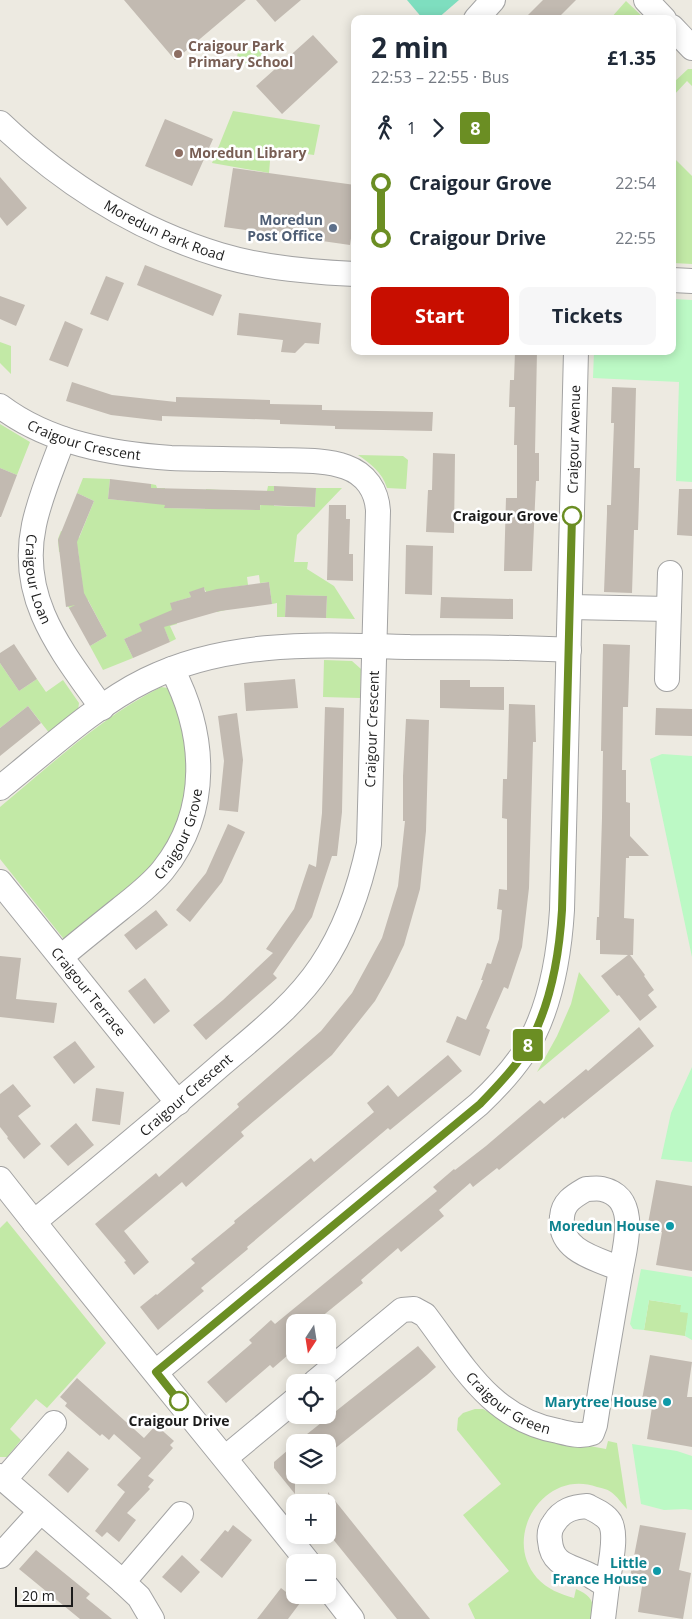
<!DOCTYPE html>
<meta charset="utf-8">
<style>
body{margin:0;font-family:"Open Sans",sans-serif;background:#f6f6f7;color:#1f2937;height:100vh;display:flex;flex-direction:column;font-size:19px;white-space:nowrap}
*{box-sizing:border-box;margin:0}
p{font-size:16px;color:#747a83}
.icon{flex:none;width:28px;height:28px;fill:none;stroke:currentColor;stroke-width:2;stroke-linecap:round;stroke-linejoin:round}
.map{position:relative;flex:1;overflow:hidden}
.sheet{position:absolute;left:351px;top:15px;width:325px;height:340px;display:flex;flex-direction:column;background:#fff;border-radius:10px;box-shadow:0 2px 12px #0003}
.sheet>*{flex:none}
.badge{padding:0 10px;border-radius:4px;font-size:18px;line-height:32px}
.needle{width:32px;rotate:192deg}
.tools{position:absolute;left:286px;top:1314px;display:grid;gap:10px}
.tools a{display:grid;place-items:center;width:50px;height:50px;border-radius:10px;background:#fff;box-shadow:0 2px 12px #0003;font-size:25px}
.scale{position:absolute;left:15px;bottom:12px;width:58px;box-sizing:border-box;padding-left:5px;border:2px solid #1c1c1c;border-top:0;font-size:14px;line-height:18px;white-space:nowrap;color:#1c1c1c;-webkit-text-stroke:4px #fff;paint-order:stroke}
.map>.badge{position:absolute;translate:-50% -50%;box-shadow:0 0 0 2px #fff}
.legs{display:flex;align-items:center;gap:8px;height:55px;padding:0 20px;font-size:16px}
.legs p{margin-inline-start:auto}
.overview{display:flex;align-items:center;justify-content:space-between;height:85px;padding:0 20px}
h1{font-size:28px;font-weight:700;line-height:38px}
.button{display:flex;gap:10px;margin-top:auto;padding:10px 20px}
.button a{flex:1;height:58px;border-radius:10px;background:#c80e00;color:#fff;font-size:20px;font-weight:700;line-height:58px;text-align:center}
.button a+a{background:#f6f6f7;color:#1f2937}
ul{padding:0 20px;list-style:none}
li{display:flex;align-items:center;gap:18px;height:55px;font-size:19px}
li i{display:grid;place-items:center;width:8px;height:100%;margin:0 6px;background:currentColor}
li i::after{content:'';width:12px;height:12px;margin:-6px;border:4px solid;border-radius:50%;background:#fff}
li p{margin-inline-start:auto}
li:first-child i{background:linear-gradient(#0000 50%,currentColor 0)}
li:last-child i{background:linear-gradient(currentColor 50%,#0000 0)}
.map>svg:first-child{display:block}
.grass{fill:#c2e9a6}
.park{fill:#bcf9c5}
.pitch{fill:#7edebf}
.building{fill:#c2bab1}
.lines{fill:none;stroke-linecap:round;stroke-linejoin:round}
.minor-casing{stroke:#a3a3a3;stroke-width:26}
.minor{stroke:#fff;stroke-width:24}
.line-1-casing{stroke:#fff;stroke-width:11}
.line-1{stroke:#6b8e23;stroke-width:8}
.education-dot{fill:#8d6e63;stroke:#fff;stroke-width:2}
.service-dot{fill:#5c6f8a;stroke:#fff;stroke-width:2}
.stop-1-dot{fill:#fff;stroke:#6b8e23;stroke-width:2.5}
.culture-dot{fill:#0f9aa8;stroke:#fff;stroke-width:2}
.labels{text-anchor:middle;stroke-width:5;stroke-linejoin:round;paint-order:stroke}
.education-label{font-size:14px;font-weight:bold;fill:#785e54;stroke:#fff;text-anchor:start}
.service-label{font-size:14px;font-weight:bold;fill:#4e5e75;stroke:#fff;text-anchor:end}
.street-label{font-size:14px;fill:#1c1c1c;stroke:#fff}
.stop-label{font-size:14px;font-weight:bold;fill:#1c1c1c;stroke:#fff;text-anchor:end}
.culture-label{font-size:14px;font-weight:bold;fill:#0d838f;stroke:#fff;text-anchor:end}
</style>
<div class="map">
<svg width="692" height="1619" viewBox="0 0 692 1619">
<rect width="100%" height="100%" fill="#edeae1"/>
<!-- grass -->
<path class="grass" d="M626,1l19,18h-35z
M266,45c-6,15 -14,26 -29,13l1,-7h9z
M688,69h4v17l-5,-5 -14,15v-13z
M233,111l87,14 -6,30 -43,-6 -2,24 -57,-10z
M672,156l20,20v88l-19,-1z
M0,342l11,4v28l-11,-11z
M0,424l30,18 -13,33 -17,-7z
M358,455l45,1 5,4 -2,29 -19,-1c-5,-16 -16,-24 -29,-33z
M83,478l27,1 -2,20 40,4 3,-19 5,1 1,3h8v20l40,1 1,-20 14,1 -1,19 41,1 1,-19h6l1,-5h6v20l41,1 1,-19h26l-45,47 -3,27h14l-1,7 27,17 21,33 -29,-1 1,-22 -41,-1 -1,22h-8v-14l-5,1 -3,-22 -9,1 -1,-8 -12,2 1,8 -21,3 3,21 -13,3 -13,-24 -14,4 1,5 -20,6 6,21 -7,2 6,13 -6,3 -11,-26 -16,15 -19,8 9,19 -30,12 -13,-24 17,-10 -19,-36 -18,9 -3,-4 16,-15 -5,-40 -19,2 -1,-13 3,-8 18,7 15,-37 -17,-8z
M324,660l28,1 9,8 -1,29 -37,-1z
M0,663l19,28 18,-12 9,13 17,-12 16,23 -1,7 -28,24 -22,-28 -28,22z
M161,687l7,1 17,30 3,79 -24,60 -97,86 -67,-84v-52c52,-43 101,-90 161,-120z
M579,972l31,39 -73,61 20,-36 14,-32z
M7,1221l99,122 -59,65 -11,-9 -26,30 11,11 -14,17h-7v-229z
M649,1300l32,5 8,8 -4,23 -41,-6z
M475,1409h8l47,26 76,14 2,-8 9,2 10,66c-5,-5 -10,-13 -16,-17 -4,-3 -10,-4 -14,-5 -53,-19 -96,50 -60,91 10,11 23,16 37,20l2,-9c16,7 19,13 16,30h-117l-7,-15 41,-33 -46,-56 38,-31 -44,-54 1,-12 5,-5z"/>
<!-- park -->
<path class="park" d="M673,299l19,1v182l-16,-1 3,-99 -86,-4 1,-27h78z
M662,754l30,2v201l-42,-198z
M692,1067v95l-31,-3 10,-46z
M641,1269l51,8v63l-7,-4 3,-23 -8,-1 1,-7 -32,-5 -5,30 -11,-1 -3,-5z
M632,1444l45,7 15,5v54l-7,-1 -21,1 -23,-6z"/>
<!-- pitch -->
<path class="pitch" d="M407,0h52l-22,19h-14z"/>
<!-- building -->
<path class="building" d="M124,0h122l-71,60z
M256,0h45l-26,22z
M543,0h33l-19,19h-33z
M313,35l25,27 -56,52 -26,-28z
M165,119l48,20 -21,47 -47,-20z
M233,168l122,17v26l-5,34 -126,-18z
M0,177l27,31 -20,18 -7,-9z
M145,265l77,30 -9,21 -76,-31z
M106,276l18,7 -16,38 -18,-7z
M0,296l25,9 -9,21 -16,-7z
M239,313l82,10 -2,21 -14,-1 -10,10 -14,-1 2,-12 -46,-5z
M65,321l18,8 -15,38 -19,-7z
M515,351h22l-2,102h4v28h-3l-4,90h-28l2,-73h11v-53h-3l1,-38h-6l1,-27h4z
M72,382l40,13 64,7v-5l94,3v4l52,1v5l111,2 -1,19 -97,-2v-3l-55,-2v-4l-118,-4v5l-51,-6 -45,-14z
M612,387l24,1 -2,80h6l-2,62h-4l-2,63 -28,-1 3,-79v-8h4l3,-82h-3z
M433,453l22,1 -1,79 -28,-1 2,-42h4z
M0,468l17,7 -16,42h-1z
M110,479l41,5v4l123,3v-5l42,2 -1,19 -55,-2v5l-96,-2 1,-3 -57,-6z
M679,489h13v47l-15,-1z
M77,493l17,8 -17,41 7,51 23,43 -17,10 -21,-38 6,-3 -9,2 -8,-67z
M329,505h17v14h4l-1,35h4v27l-26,-1z
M406,545l27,1 -1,49 -27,-1z
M269,582l3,22 -52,7 -56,16 6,15 -37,16 -9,-19 18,-8 -3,-7 33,-14 -2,-7 21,-6 -2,-5 15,-5 1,5 12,-3z
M286,595l41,1 -1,22 -41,-1z
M441,597l72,2v20l-73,-1z
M14,644l23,35 -18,12 -19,-28v-10z
M603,644l27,1 -2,62h-5l-1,63h4v32l4,1v33l19,20h-20v2h-3l-2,60 10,1 -1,36h-3l15,20 -1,1 10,14 -6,5 9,12 -17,14 -21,-26 -2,1 -16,-20 27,-21 -28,-1v-14h-4l1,-23h2l3,-99 1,-67h-2z
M295,679l3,29 -52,3 -2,-28z
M440,680h30v7h34v23l-64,-2z
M509,704l26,1 1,37h-3l-4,146 -7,59 -14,42 -4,-2 -18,41 4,2 -10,26 -34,-14 11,-26 9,4 17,-40h-2l6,-17 4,1 8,-25 3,-29 -5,-1 2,-20 8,1v-71l-5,-1 1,-39h4z
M28,706l13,17 -41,33v-28z
M325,707l19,1 -2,104 -5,44h-5l-20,61 -39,57 4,4 -71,62 -13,-15 30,-25 50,-47 -7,-4 28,-40 15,-45 7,3 6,-54z
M656,708l36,1v27l-37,-1z
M237,713l6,47 -5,52 -19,-2 5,-49 -6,-45z
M406,719l23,1 -3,111 -6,58 -16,56 -15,31 -14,25 -43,54 -91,77 3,4 -58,51 -4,-5 -58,49 25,31 -15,13 -10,-13 2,-1 -31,-37 61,-51 3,4 80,-70 -2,-3 84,-73 31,-38 30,-55 16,-52 7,-65h-2v-45z
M228,824l17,8 -23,50 -32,40 -14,-12 30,-37z
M156,910l12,15 -32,25 -12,-15z
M0,956l21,2 -5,41 41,4 -3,20 -54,-6z
M145,978l25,33 -16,13 -26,-33z
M639,1027l15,19 -90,73 -1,-2 -64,53 -2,-2 -24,19 -3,-4 -31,27 5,6 -43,36 -3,-4 -37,32 2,3 -48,39h-20v27l-22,19 -3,-3 -44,38 -19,-21 45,-39 -3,-3 22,-20 4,4 162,-133 -4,-4 21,-18 1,1 31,-24 54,-46 4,4 42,-35 2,2z
M75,1041l20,26 -21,17 -21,-27z
M448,1055l14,16 -72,59 -2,-2 -141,119 1,2 -47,39 3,3 -46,39 -18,-23 16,-13 1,1 38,-32 -4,-4 44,-36 -1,-2 77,-63 3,4 60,-50 -7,-9 21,-18 10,12z
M13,1084l18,22 -13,10 23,28 -17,15 -17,-21 1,-1 -8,-10v-33z
M96,1088l28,4 -4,33 -28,-4z
M76,1123l18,22 -26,21 -18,-20z
M656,1180l36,6v85l-36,-6 6,-33 -15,-3z
M418,1346l18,21 -9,8 -99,79v-12h-31z
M650,1355l42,7 -5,35h5v50l-45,-8 5,-32 -11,-2z
M77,1378l67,60 12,-13 18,16 -4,4 3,3 -25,28 6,4 -6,7 2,2 -23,24 9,7 -17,22 -12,-10 -5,5 -7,-6 30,-39 -8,-7 24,-27 -27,-24 -5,6 -7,-6 -2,2 -35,-30 2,-3 -7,-6z
M295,1444v50l-21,-26v-6z
M68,1451l21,18 -21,24 -20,-18z
M328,1492l102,127h-33l-31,-39 -38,-47z
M233,1525l19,15 -30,38 -22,-18 25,-30 3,2z
M640,1525l46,8 -7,37 12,3 -8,46 -45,-7 5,-32 -13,-3z
M36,1550l54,44 -4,4 26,21h-32l-61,-50z
M182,1555l18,17 -19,21 -19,-16z
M281,1588l19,15 -12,16h-31z"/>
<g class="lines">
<defs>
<g id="minor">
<path d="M646,0l18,19"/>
<path d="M476,19l17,-19"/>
<path d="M672,27l20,21"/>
<path id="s1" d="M0,123c62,59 137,107 220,132 43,13 90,17 135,19"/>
<path d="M672,280l20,1"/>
<path id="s2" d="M0,406c49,37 112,48 171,52 35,1 69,1 103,2 24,1 50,-1 72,7 20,7 31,24 32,44l-9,333c-9,43 -23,85 -48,122 -26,39 -64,68 -99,98 -62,54 -125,106 -188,158"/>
<path id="s3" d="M63,439c-10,28 -23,57 -29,86 -16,75 28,126 68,183"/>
<path d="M570,607l99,2"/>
<path d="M667,679l3,-106"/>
<path d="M0,788c44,-35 95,-83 146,-108 82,-41 175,-35 264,-33 53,0 106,0 159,3"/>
<path id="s4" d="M0,882l178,221"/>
<path id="s5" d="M61,957c19,-16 39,-32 59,-48 15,-12 31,-24 43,-39 48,-60 43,-136 9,-201"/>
<path d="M0,1179c101,129 206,255 308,383"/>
<path d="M586,1189c5,0 11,-1 16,0 37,8 24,54 19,80 -24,-10 -63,-18 -59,-52 1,-15 12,-21 24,-28z"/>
<path id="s6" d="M156,1372l323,-268c16,-15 31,-31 44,-50 27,-42 36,-95 39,-144l14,-559"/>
<path id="s7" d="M315,1382l87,-72 12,-1 11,6c38,50 66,104 133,116 12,3 23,6 34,2l3,-8 6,-39 20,-117"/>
<path d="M225,1458l70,-58"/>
<path d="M0,1476l123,106 16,15 13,22"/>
<path d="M4,1480l50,-57"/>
<path d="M587,1506c8,4 18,8 23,16 8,14 -1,48 -3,64 -5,-3 -10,-7 -16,-10 -18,-10 -39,-9 -41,-35 -1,-6 0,-13 4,-18 8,-13 19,-16 33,-17z"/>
<path d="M0,1556l40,-44"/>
<path d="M123,1582l58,-68"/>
<path d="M328,1588l24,31"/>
<path d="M603,1619l4,-33"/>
</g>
</defs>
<!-- minor casing -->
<use href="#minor" class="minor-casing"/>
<!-- minor -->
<use href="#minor" class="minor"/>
</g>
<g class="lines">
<defs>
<path id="line-1" d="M179,1401l-23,-29 324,-268c15,-16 31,-31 43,-50 27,-42 36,-95 39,-144l10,-394"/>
</defs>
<!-- line-1 casing -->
<use href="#line-1" class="line-1-casing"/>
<!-- line-1 -->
<use href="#line-1" class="line-1"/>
</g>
<!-- markers -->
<g class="education-dot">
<circle cx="178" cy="54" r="5"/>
<circle cx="179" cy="153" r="5"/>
</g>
<circle class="service-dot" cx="333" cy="228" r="5"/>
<g class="stop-1-dot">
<circle cx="572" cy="516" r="9"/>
<circle cx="179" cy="1401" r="9"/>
</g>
<g class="culture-dot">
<circle cx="670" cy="1226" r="5"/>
<circle cx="667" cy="1402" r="5"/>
<circle cx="657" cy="1571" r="5"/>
</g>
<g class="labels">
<!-- education labels -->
<g class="education-label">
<text x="188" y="51">Craigour Park<tspan x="188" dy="16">Primary School</tspan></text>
<text x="189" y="158">Moredun Library</text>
</g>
<!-- service labels -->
<g class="service-label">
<text x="323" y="225">Moredun<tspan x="323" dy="16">Post Office</tspan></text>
</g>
<!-- street labels -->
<g class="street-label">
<text dy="5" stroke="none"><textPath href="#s1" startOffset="198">Moredun Park Road</textPath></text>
<text dy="5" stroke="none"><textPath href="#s2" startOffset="92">Craigour Crescent</textPath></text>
<text dy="5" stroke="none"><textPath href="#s6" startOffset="1108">Craigour Avenue</textPath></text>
<text dy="5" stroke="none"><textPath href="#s3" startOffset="146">Craigour Loan</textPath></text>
<text transform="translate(372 729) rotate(-88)" y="5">Craigour Crescent</text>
<text dy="5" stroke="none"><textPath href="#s5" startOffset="174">Craigour Grove</textPath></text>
<text dy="5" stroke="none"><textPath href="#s4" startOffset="141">Craigour Terrace</textPath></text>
<text transform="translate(186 1095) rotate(-41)" y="5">Craigour Crescent</text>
<text dy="5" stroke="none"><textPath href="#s7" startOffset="261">Craigour Green</textPath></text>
</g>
<!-- stop labels -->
<g class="stop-label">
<text x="558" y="521">Craigour Grove</text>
<text x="179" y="1426" text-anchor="middle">Craigour Drive</text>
</g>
<!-- culture labels -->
<g class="culture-label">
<text x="660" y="1231">Moredun House</text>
<text x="657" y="1407">Marytree House</text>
<text x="647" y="1568">Little<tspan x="647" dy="16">France House</tspan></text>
</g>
</g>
</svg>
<div class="tools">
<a><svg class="needle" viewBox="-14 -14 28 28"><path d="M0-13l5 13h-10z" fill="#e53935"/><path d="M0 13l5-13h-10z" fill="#747a83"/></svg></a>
<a><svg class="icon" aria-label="locate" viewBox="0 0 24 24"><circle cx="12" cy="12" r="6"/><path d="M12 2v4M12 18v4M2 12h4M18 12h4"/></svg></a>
<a><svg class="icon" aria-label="layers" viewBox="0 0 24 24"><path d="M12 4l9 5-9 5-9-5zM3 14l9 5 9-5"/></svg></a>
<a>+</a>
<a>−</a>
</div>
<div class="scale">20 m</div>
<b class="badge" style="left:528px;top:1045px;background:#6b8e23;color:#fff">8</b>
<section class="sheet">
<div class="overview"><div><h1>2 min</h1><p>22:53 – 22:55 · Bus</p></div><b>£1.35</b></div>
<div class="legs"><svg class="icon" aria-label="walk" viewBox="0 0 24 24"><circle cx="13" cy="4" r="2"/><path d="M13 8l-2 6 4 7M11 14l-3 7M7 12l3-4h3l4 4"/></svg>1<svg class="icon" aria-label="forward" viewBox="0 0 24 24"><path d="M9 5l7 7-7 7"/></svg><b class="badge" style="background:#6b8e23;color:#fff">8</b></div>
<ul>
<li><i style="color:#6b8e23"></i><b>Craigour Grove</b><p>22:54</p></li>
<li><i style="color:#6b8e23"></i><b>Craigour Drive</b><p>22:55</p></li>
</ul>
<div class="button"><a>Start</a><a>Tickets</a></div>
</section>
</div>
